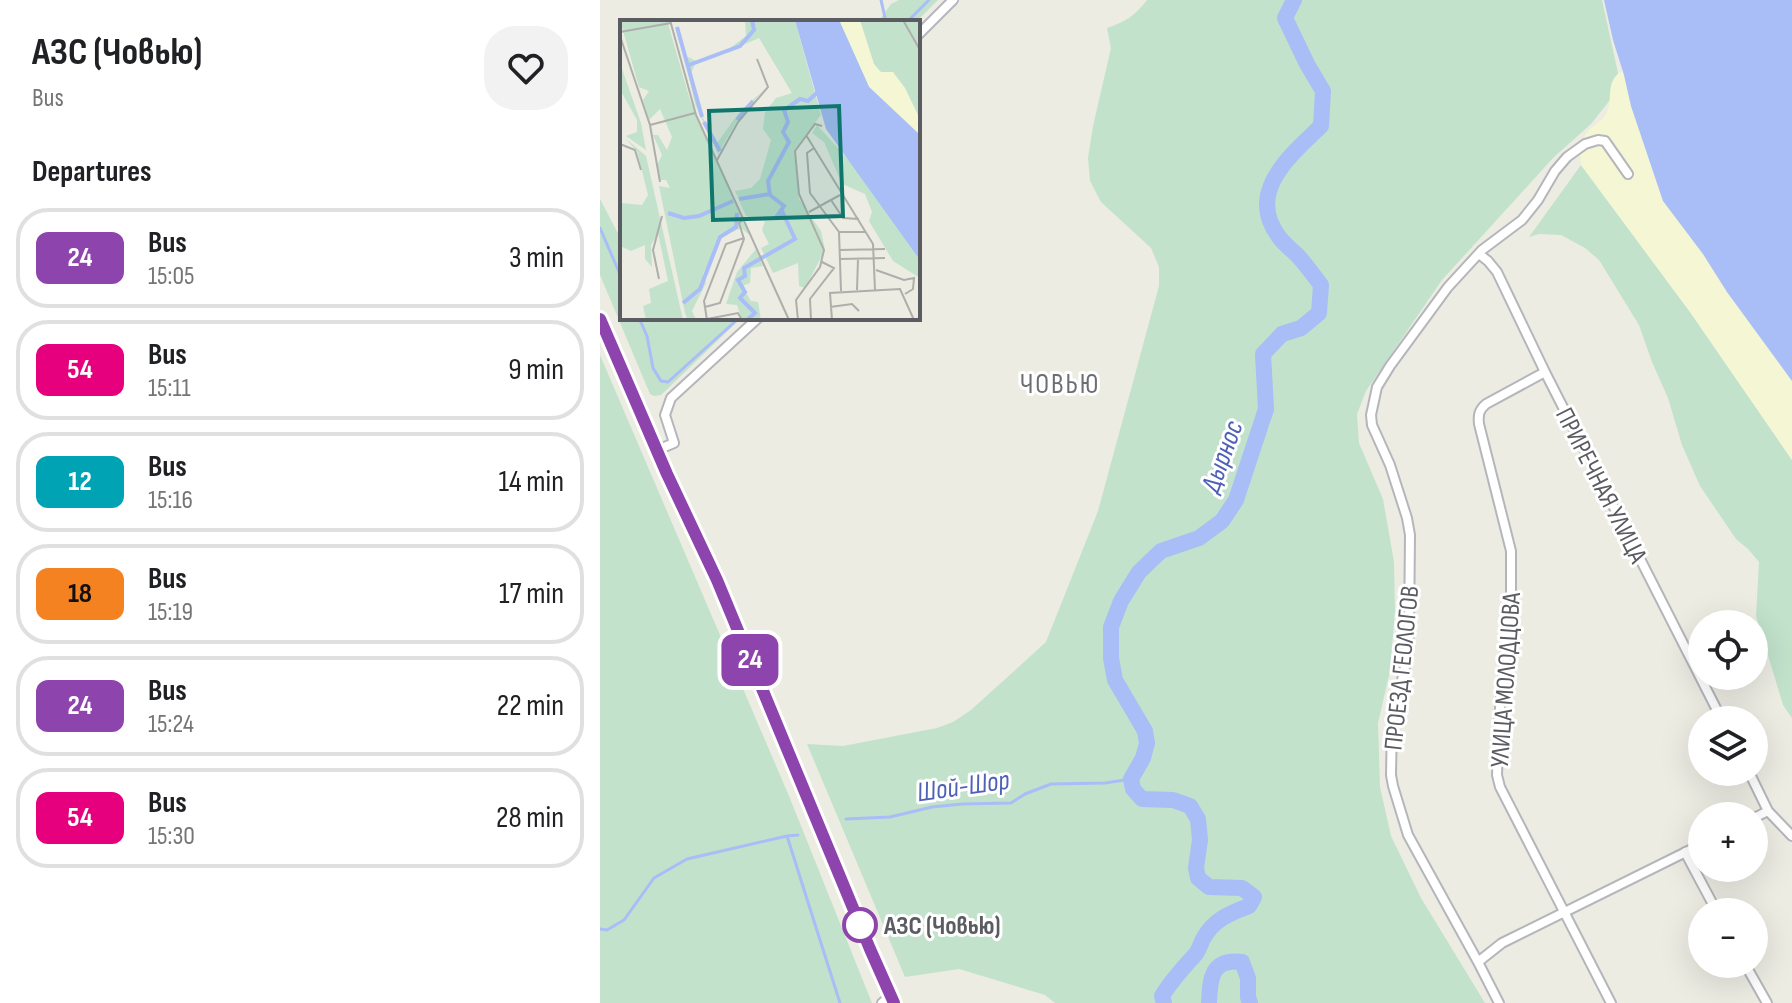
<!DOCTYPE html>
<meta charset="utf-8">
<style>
body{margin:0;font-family:"Sofia Sans Condensed",sans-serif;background:#f2f2f2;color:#202124;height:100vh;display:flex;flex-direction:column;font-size:30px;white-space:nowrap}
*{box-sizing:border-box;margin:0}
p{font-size:26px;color:#757577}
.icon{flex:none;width:44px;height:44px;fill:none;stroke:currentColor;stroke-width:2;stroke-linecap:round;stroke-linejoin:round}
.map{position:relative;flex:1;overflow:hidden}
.details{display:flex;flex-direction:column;background:#fff;width:600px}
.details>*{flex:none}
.badge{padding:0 16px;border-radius:12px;font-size:28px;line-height:52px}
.tools{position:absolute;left:1088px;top:610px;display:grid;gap:16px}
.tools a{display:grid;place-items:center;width:80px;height:80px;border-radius:50%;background:#fff;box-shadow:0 8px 32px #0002;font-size:40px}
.map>.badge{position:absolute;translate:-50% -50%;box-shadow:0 0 0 4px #fff}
h2{padding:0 32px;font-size:30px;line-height:72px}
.round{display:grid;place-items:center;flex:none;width:84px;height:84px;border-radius:32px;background:#f2f2f2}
.headline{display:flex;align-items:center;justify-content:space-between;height:136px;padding:0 32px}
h1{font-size:38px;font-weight:700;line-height:60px}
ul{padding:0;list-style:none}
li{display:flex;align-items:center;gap:24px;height:100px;margin:0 16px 12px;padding:0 16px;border:4px solid #e0e0e0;border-radius:32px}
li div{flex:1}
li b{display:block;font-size:30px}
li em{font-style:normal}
li .badge{min-width:88px;font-weight:700;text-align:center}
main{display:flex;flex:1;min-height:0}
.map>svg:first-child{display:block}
.green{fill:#c2e2cc}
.sand{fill:#f4f6d4}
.water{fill:#a9bdf6}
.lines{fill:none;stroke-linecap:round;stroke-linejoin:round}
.stream{stroke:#a9bdf6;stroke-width:3}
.river{stroke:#a9bdf6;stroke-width:16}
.minor-casing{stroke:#b5b6bc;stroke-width:12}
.primary-casing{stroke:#dfe365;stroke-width:16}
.minor{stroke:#fff;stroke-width:8}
.primary{stroke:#ecf7ae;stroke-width:12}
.line-casing{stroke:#fff;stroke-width:18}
.line{stroke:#8e44ad;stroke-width:12}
.stop-dot{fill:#fff;stroke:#8e44ad;stroke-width:4}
.labels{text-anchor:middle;stroke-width:6;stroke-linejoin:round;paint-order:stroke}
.street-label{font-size:26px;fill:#5b5c62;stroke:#fff}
.stop-label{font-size:26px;font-weight:bold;fill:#5b5c62;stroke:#fff;text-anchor:start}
.neighbourhood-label{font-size:28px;letter-spacing:2px;fill:#6c6e74;stroke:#fff}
.water-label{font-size:28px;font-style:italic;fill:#4f61b7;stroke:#fff}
.inset-river{fill:none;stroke:#a9bdf6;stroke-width:4}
.inset-road{fill:none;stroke:#aeaeab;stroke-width:2}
.view{fill:#0f766e;fill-opacity:0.15;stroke:#0f766e;stroke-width:4}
.inset-edge{fill:none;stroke:#5b5c62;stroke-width:4}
</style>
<main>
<section class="details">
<div class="headline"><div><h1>АЗС (Човью)</h1><p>Bus</p></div><a class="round"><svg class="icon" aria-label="heart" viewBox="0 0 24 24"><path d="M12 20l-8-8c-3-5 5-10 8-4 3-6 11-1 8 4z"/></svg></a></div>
<h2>Departures</h2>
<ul>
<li><span class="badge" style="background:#8e44ad;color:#fff">24</span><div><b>Bus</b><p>15:05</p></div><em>3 min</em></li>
<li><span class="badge" style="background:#e6007e;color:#fff">54</span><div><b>Bus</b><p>15:11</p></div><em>9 min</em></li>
<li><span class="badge" style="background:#00a3b4;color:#fff">12</span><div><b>Bus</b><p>15:16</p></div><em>14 min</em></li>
<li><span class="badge" style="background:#f58220;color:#111">18</span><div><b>Bus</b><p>15:19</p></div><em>17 min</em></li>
<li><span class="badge" style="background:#8e44ad;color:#fff">24</span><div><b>Bus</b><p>15:24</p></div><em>22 min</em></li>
<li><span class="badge" style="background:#e6007e;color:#fff">54</span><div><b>Bus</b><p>15:30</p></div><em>28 min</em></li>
</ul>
</section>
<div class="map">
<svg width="1192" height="1003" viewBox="0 0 1192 1003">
<rect width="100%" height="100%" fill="#ecece3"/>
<!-- green -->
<path class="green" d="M299,0h39l-22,22h-38l13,-18z
M547,0h455l16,73 -8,27 -19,24 -37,33 -112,123 -76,111 -9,23 2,29 24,56 11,63 1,49 -5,60 -12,52 2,64 11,49 30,62 64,105h-430l-10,-8 -86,-26 -54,8 -98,-233 36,2 94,-18 16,-6 18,-12 75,-68 52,-131 61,-225v-19l-8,-19 -50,-46 -11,-21 -2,-23 5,-32 18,-78 -4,-20c18,-6 29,-13 40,-28z
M981,165l109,147 102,148v258l-9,-13 -27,-89 3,-54 -11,-13 -12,-10 -36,-53 -18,-41 -14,-47 -16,-36 -13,-37 -40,-65 -14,-12 -24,-13 -22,-1 -10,3z
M0,199l22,42v77h119l-80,77 -7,1 -4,-2 -50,-119z
M0,355l189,441 83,207h-272z"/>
<!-- sand -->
<path class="sand" d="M1023,71l8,35 32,95 40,53 24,38 65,89v79l-102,-148 -109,-147c-2,-14 -1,-25 9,-36 4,-4 11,-7 15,-13 10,-15 -2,-36 18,-45z"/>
<!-- water -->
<path class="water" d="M1004,0h188v381l-65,-89 -24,-38 -40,-53 -32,-95 -7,-31 -11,-35z"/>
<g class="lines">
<!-- stream -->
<path class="stream" d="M281,0l5,22
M307,22l22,-22
M0,228l22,51
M39,318l8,18 6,32 8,13 7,1 71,-64
M246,819l44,-2 42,-10 30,-3 49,-1 14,-9 26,-10 54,-1 26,-4
M187,836l53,167
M0,929l7,1 17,-10 30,-42 33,-19 100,-23 11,-1"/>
<!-- river -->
<path class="river" d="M564,1003l-2,-7c9,-15 20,-27 32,-40 5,-5 6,-11 9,-17 10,-19 27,-26 46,-33l5,-9 -12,-9 -33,-1 -11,-9 -2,-10 4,-28 -2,-21 -8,-13 -17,-6 -31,-1 -9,-10 -2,-10 12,-21 4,-15 -2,-12 -30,-51 -4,-22v-31l10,-26 18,-29 22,-21 38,-13 23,-17 14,-21 30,-91 -3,-55 19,-20 19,-6 18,-15 2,-28c-8,-10 -15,-21 -24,-30 -6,-6 -13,-11 -18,-18 -34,-45 12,-82 42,-111l2,-35 -16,-27 -22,-46 9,-18
M609,1003c1,-24 2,-45 33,-41l6,16v19l2,6"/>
<defs>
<path id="minor" d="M318,35l35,-35
M879,254l9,7 9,11 48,100 177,348
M945,372l-59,32c-7,6 -8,11 -7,20l32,127v48l-12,119 -2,57 3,12 111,216
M57,450l17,-7 -9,-28 6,-17 87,-80
M1149,772l19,39 24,25
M1154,818l14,-7
M1085,852l32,60
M878,962l24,-19 200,-99
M1145,964l22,39
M282,1003l9,-7
M899,1003l-21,-41 -70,-127 -15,-49 -2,-11 1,-52 13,-56 4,-34 1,-98 -3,-17 -17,-53 -18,-40 -1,-10 6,-28 13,-21 58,-79 34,-37 40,-30 16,-20 17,-29 12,-14 18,-13 13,-4 7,1 23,33"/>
<path id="primary" d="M0,320c38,87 74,175 117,260l153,369 25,54"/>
</defs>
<!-- minor casing -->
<use href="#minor" class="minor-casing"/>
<!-- primary casing -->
<use href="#primary" class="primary-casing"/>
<!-- minor -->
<use href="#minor" class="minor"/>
<!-- primary -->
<use href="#primary" class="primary"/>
</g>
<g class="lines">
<defs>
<path id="line" d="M0,319l67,155 50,106 153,369 24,54"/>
</defs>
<!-- line casing -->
<use href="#line" class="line-casing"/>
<!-- line -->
<use href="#line" class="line"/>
</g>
<!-- markers -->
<circle class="stop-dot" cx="260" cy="925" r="16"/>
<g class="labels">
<!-- street labels -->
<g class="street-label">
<text transform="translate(1002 485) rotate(63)" y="9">ПРИРЕЧНАЯ УЛИЦА</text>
<text transform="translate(801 668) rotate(-84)" y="9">ПРОЕЗД ГЕОЛОГОВ</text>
<text transform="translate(905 680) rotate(-86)" y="9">УЛИЦА МОЛОДЦОВА</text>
</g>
<!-- stop labels -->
<g class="stop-label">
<text x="284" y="934">АЗС (Човью)</text>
</g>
<!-- neighbourhood labels -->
<g class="neighbourhood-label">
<text x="460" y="393">ЧОВЬЮ</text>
</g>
<!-- water labels -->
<g class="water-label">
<text transform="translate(621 456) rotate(-70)" y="10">Дырнос</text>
<text transform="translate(363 785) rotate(-8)" y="10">Шой-Шор</text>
</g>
</g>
<!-- overview -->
<g transform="translate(20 20)">
<rect width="300" height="300" fill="#ecece3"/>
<path d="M0,0h47l23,80 62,137 -11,-9 -19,9 -19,37 3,9 -14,28 4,9h-8l-3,-7 -26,-127 11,2 -4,-8h-6l-3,-15 5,-10 -9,-20h5l9,15 5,-13 -12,-28 -11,11 -6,-20 6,-9 -10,-4zM125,0h50l26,95 -27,35 5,49 22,32 4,19 -20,38 -6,-2 -1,-23 -25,10 -12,-25 8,-4 -7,-14 3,-9 -19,-5 -11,-25 16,-3 9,-9 11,-39 -8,-11 2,-17 11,-14 16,-5 -33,-55 -37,16 24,-18zM192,0h108v204zM57,4l9,32 10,5 -6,15 12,40 15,27 24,-33 24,-21 -27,30 -20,35 -23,-50zM2,49l19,54 5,27 -20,-14 11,-4v-12l-15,-27zM197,105l48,53 39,56 16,26v18l-27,-17 -24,-40 3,-9 -7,-18 -23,-10 -18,-42 -12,-9zM5,118l21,18 37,164h-37l-3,-14 8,-3 -2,-14 19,-8 -10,-48 -7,12 1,22 -7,-8v-14l-14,6 -11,-5v-43l22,2 6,-10 -11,-44zM136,229l7,17 -12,2 -1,15 -8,3 9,15 7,1 3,18h-19l-5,-15 -11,-1 11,-32z" fill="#c2e2cc"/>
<path d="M219,0h21l14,44 7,8h12l12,16 15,31v16l-51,-48z" fill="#f4f6d4"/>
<path d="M175,0h44l30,67 51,48v125l-94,-131z" fill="#a9bdf6"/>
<path class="inset-river" d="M57,7l25,90M69,45l51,-19 14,-16 -2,-10M117,100l16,-19M84,102l16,29M119,179l31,-5M48,193l16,5 15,-2 34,-15M63,283l17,-14 20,-52 16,-10 1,-14M127,300l8,-7 -15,-15 5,-6 -7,-12 7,-4 -1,-8 51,-29 -12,-26 -8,6 9,-13 -14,-11 -2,-14 21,-39 -6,-10 5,-10 -4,-12 16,-11 8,2 11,-10"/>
<path class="inset-road" d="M50,0l26,95 93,205M283,0l17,30M0,12l51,-9M1,19l29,86 45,-12M30,105l10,57M186,115l67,109 2,46M0,124l15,6 6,20M194,128l-7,5 3,40 29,39M97,140l21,-38 30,-35 -11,-28M211,180l12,18 16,1M189,192l31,-17M219,212l2,59M219,212h26M220,230l45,-1M220,239l45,-1M256,250l28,10 10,-2 -1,11 -8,5M39,259l-6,-29 9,-34M237,270l1,-31M85,287l15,-4 24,-64 -5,-16 4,-3M210,287l22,-3 7,7M87,299l31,-6 4,7M87,300l-3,-19 22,-57 18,-6M178,300l-2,-20 24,-33 4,-17 -25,-56 -4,-43 20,-27 7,2M191,300l-1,-21 24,-31 -12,-6M212,300l-2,-27 70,-4 14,31"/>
<path class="view" d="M219,86l4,110 -130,4 -4,-109z"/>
<rect width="300" height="300" class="inset-edge"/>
</g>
</svg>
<div class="tools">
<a><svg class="icon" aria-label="locate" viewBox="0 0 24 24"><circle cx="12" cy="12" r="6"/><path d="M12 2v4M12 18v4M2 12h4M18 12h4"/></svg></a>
<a><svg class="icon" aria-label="layers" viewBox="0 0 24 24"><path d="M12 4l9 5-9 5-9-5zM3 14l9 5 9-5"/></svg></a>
<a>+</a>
<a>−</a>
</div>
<b class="badge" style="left:150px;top:660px;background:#8e44ad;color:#fff">24</b>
</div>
</main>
